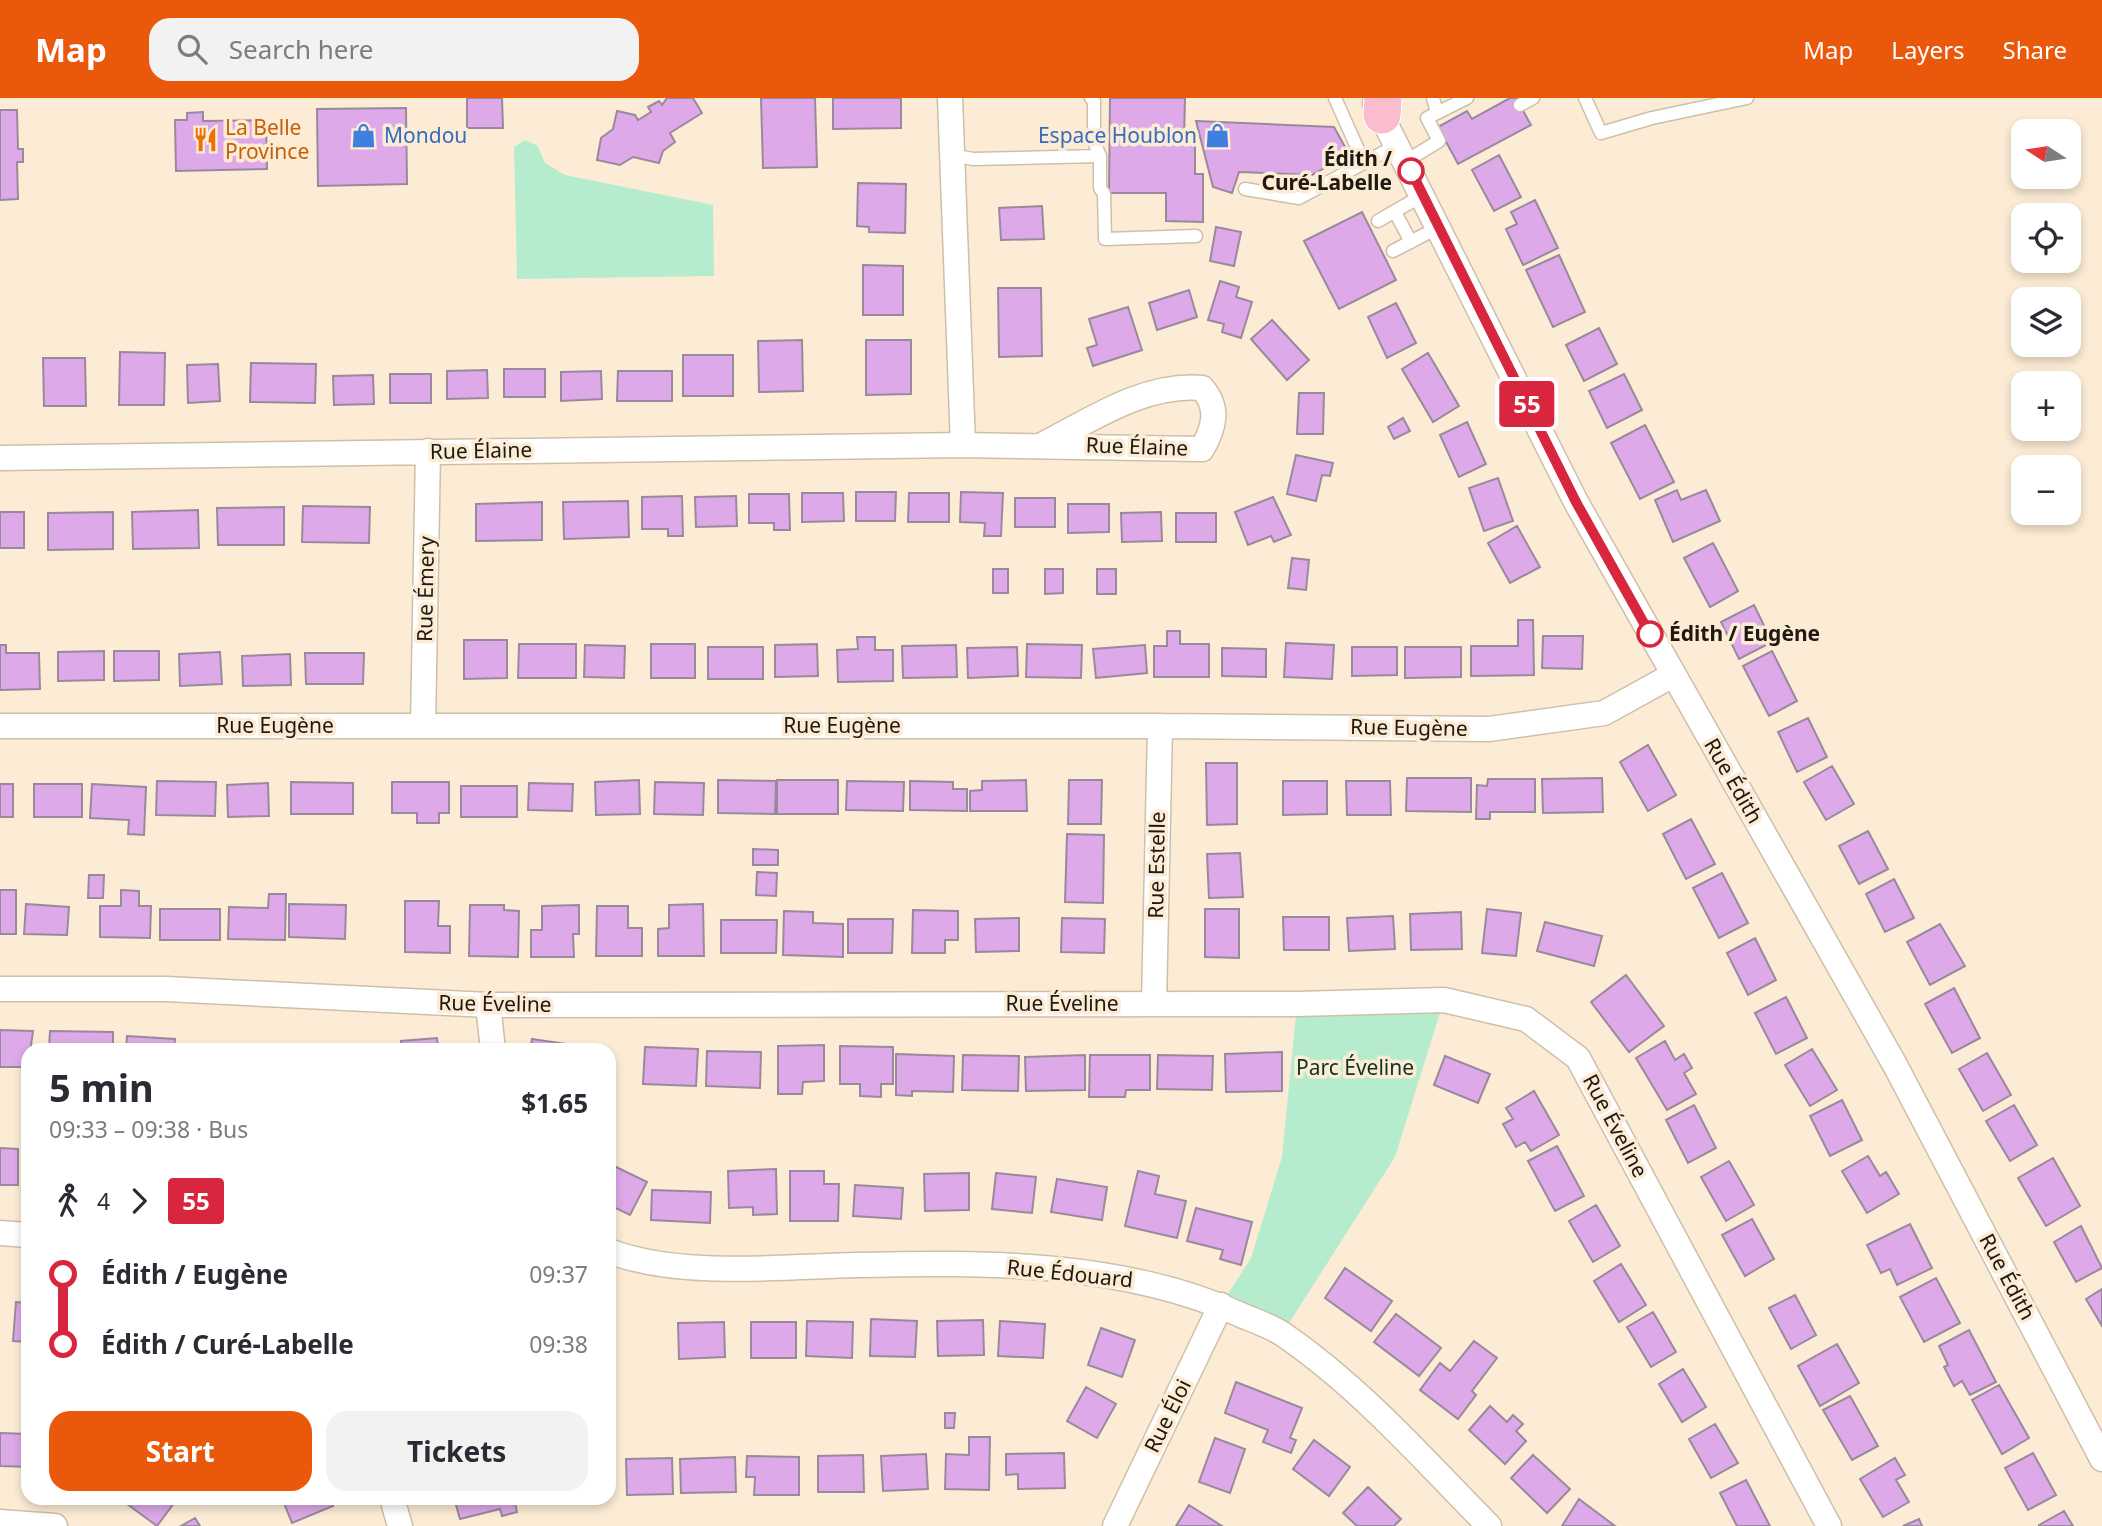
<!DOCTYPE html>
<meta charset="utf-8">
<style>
body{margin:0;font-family:"Noto Sans",sans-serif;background:#f2f2f3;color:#2b2b33;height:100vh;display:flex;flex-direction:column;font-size:26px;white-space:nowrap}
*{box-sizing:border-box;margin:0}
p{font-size:23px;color:#7c7c81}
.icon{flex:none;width:38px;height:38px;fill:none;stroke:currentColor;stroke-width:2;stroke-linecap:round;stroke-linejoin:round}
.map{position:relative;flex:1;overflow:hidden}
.details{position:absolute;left:21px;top:945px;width:595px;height:462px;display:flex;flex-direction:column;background:#fff;border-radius:21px;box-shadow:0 4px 10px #0003}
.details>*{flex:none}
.badge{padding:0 14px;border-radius:5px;font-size:24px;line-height:46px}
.needle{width:46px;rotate:282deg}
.tools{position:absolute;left:2011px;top:21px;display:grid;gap:14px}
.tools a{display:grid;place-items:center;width:70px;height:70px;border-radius:14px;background:#fff;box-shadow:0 4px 10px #0003;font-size:35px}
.map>.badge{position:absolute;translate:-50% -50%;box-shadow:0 0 0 4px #fff}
.legs{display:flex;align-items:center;gap:10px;height:77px;padding:0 28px;font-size:23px}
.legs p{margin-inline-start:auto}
.headline{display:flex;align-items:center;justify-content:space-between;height:119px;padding:0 28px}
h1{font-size:38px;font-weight:700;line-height:52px}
.primary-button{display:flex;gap:14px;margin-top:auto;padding:14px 28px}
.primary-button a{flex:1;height:80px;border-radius:21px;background:#ea580c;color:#fff;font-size:28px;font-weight:700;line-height:80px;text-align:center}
.primary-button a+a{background:#f2f2f3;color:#2b2b33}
ul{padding:0 28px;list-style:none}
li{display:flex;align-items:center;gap:24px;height:70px;font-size:26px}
li i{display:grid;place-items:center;width:10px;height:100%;margin:0 9px;background:currentColor}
li i::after{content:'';width:18px;height:18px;margin:-9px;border:5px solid;border-radius:50%;background:#fff}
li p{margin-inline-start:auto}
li:first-child i{background:linear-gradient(#0000 50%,currentColor 0)}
li:last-child i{background:linear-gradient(currentColor 50%,#0000 0)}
header{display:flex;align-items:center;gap:42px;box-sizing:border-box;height:98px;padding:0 35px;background:#ea580c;color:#fff}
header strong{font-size:33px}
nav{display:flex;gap:38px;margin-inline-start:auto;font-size:24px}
.search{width:490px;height:63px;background:#f2f2f3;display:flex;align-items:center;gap:18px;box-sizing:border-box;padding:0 24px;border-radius:21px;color:#7c7c81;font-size:26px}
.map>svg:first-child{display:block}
.green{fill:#b6ecce}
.building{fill:#dda9e8;stroke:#99899c;stroke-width:2}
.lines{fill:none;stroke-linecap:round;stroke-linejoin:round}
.service-casing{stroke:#cebfa9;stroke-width:15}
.minor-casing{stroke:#cebfa9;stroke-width:27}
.primary-casing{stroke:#fff;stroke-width:39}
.service{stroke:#fff;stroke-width:12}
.minor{stroke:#fff;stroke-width:24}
.primary{stroke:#fbbccd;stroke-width:37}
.line-1-casing{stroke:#fff;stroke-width:16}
.line-1{stroke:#d7263d;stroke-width:10}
.stop-1-dot{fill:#fff;stroke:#d7263d;stroke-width:3.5}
.labels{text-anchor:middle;stroke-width:7;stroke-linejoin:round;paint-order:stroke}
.food-label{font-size:21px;fill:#c56008;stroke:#fcecd5;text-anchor:start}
.shop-label{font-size:21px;fill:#366cbe;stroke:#fcecd5;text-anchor:start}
.stop-label{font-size:21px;font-weight:bold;fill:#1f1911;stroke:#fcecd5;text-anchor:end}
.street-label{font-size:21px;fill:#1f1911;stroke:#fcecd5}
.park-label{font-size:21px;fill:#0d3322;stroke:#fcecd5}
</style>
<header>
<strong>Map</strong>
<div class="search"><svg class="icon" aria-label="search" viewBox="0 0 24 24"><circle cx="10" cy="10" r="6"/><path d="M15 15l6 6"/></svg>Search here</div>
<nav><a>Map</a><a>Layers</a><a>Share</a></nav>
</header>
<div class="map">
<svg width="2102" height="1428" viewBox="0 0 2102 1428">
<rect width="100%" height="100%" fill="#fcecd5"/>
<!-- green -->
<path class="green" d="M525,42l13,6 7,17 20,12 148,30 1,71 -197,3 -3,-132z
M1444,902l-49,157 -113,177 -61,-29 30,-47 31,-101 15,-153z"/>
<!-- building -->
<path class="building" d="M467,0h35l1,30h-36z
M667,0h26l9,15 -32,20 5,9 -12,9 -4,12 -26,-6 -13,8 -23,-5 4,-22 12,-9 4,-18 18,4 3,5 13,-8 -3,-5 11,-6 3,4z
M761,0h54l2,69 -54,1z
M833,0h68v30l-68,1z
M1110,0h75l-1,42h11v34h8v48l-37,-1v-28h-57z
M1510,0h6l15,27 -73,39 -20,-37 29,-16 5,8z
M406,10l1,76 -89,2 -1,-77z
M0,12h17l1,39h5v13h-6l1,37 -18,1z
M203,14v9l63,-1 1,49 -91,2 -1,-51h12v-7z
M1196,23l138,6 15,27 -37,21 -73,-3 -7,21 -19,-6z
M1499,57l22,42 -27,14 -22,-41z
M858,85l48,1 -1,49 -36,-1v-5l-12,-1z
M1535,102l23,48 -35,17 -17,-36 11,-5 -6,-12z
M1042,108l2,33 -43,1 -2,-32z
M1362,114l34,68 -57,29 -35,-68z
M1216,129l25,5 -7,34 -24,-5z
M1559,157l26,57 -32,15 -27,-57z
M863,167l40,1v49h-40z
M1220,183l19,6 -3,10 16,5 -11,36 -19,-6 2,-8 -16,-4z
M998,190h43l1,68 -43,1z
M1189,192l8,27 -40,13 -8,-27z
M1396,205l20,40 -29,15 -19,-41z
M1128,209l14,43 -49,16 -6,-18 10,-3 -8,-26z
M1272,222l37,40 -22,20 -36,-41z
M1599,230l18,36 -33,17 -18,-36z
M802,242l1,51 -44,1 -1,-51z
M866,242h45v54l-45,1z
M120,254l45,1 -1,52h-45z
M1428,255l31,53 -26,16 -31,-53z
M683,257h50v41h-50z
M43,260h42l1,48h-42z
M251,265l65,1 -1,39 -65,-1z
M218,266l2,37 -32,2 -1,-38z
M504,271h41v28h-41z
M487,272l1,28 -41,1v-28z
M601,273l1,28 -41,2v-29z
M618,273h54v30h-55z
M390,276h41v29h-41z
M1624,276l18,36 -35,18 -18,-37z
M373,277l1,29 -40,1 -1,-29z
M1299,295h25l-1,41h-26z
M1403,320l7,13 -16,8 -6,-12z
M1467,324l19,42 -27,13 -19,-42z
M1645,327l29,57 -34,17 -29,-56z
M1296,357l37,8 -3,13 -8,-1 -6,26 -29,-7z
M1498,380l15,43 -29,10 -15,-43z
M1677,392l4,10 25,-10 14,31 -47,21 -18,-42z
M856,394h40l-1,29h-39z
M961,394l42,1 -2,43h-17l1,-13 -25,-1z
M802,395h41l1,28 -42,1z
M909,395h40v29h-41z
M749,396h40l1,36h-16v-7h-25z
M682,398l1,40h-15v-7h-26v-32z
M736,398l1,30 -41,1 -1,-30z
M1273,399l18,38 -17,7 -3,-6 -23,9 -13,-33z
M1015,400h40v29h-40z
M628,403l1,36 -65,2 -1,-37z
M542,404v38l-66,1v-37z
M1068,406h41v28l-41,1z
M303,408l67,1 -1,36 -67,-1z
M284,409v38h-66l-1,-37z
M198,412l1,38 -66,1 -1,-37z
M0,414h24v36h-24z
M113,414v37l-65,1v-37z
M1161,414l1,29 -40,1 -1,-29z
M1176,415h40v29h-40z
M1517,428l23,41 -30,16 -22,-40z
M1713,445l25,48 -28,16 -26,-49z
M1292,460l17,2 -3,30 -18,-2z
M993,471h15v24h-15z
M1045,471h18v24l-18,1z
M1097,471h19v25h-19z
M1754,507l18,37 -33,17 -18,-37z
M1518,522h15l1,55 -63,1v-30h47z
M1167,533h13v13h29v33h-55v-31h13z
M1543,538h40l-1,33 -40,-1z
M857,539h18v13h18v31l-55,1 -1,-32 21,-1z
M464,542h43v38l-43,1z
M1286,545l48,2 -2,34 -48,-2z
M519,546h57v34h-58z
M651,546h44v34h-44z
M817,546l1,32 -43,1v-32z
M1027,546l55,1 -1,33 -55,-1z
M0,547h6v8h33l1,36 -40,1z
M585,547l40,1 -1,32 -40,-1z
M956,547l1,32 -54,1 -1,-32z
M1145,547l2,28 -51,5 -3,-29z
M708,549h55v32h-55z
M1017,549l1,29 -50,2 -1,-30z
M1352,549h45v28l-45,1z
M1405,549h56v30l-56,1z
M1222,550l44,1v28l-44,-1z
M104,553v29l-46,1v-29z
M114,553h45v29l-45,1z
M1772,553l25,50 -28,15 -26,-50z
M220,554l2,32 -42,2 -1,-32z
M305,555h59l-1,31h-57z
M290,556l1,31 -48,1 -1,-30z
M1808,620l19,39 -30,15 -19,-40z
M1648,647l28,50 -28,16 -28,-49z
M1206,665h31v61l-30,1z
M1832,668l22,38 -28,16 -22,-38z
M1407,680h64v34l-65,-1z
M1602,680l1,34 -60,1 -1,-34z
M1488,681h47v33h-45v7h-14l1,-34 10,1z
M639,682l1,34 -44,1 -1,-33z
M718,682l58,1 -1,33 -57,-1z
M777,682h61v34h-61z
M1026,682l1,31h-57v-20l12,-1v-9z
M1069,682h33l-1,44h-33z
M157,683l59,1 -1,34 -59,-1z
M847,683l57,1 -1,29 -57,-1z
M910,683l43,1v7h14v22l-57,-1z
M1283,683h44v33l-44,1z
M1346,683h44l1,34h-44z
M291,684l62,1v31h-62z
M392,684h57v31h-10v10h-22v-10h-25z
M655,684l49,1 -1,32 -49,-1z
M268,685l1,33 -41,1 -1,-32z
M529,685l44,1 -1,27 -44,-1z
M0,686h13v33h-13z
M34,686h48v33h-48z
M92,686l54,3 -2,48 -16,-1 1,-14 -39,-2z
M461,688h56v31h-56z
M1691,721l24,45 -29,15 -23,-45z
M1868,733l20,38 -29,15 -20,-38z
M1067,736l37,1 -1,68 -38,-1z
M753,751l25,1v15h-25z
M1240,755l3,44 -34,1 -2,-44z
M757,774l20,1 -1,23 -20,-1z
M1722,775l26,50 -29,15 -26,-50z
M89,777h15l-1,23h-15z
M1894,781l20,39 -29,14 -19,-38z
M0,792h16v44h-16z
M121,792l18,1v15h12l-1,32 -50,-1v-31h21z
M269,796h17l-1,46 -57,-1 1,-32 39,1z
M405,803h34l-1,25h12v27l-45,-1z
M26,806l43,3 -2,28 -43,-1z
M289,806l57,1 -1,34 -56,-2z
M703,806l1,52h-46v-27l11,-1v-23z
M470,807h34v5l15,1 -1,46 -49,-1z
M579,807v29h-6l1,23h-43v-27h11v-24z
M597,808h31v22h14v28h-46z
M160,811h60v31h-60z
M1205,811h34v49l-34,-1z
M1487,811l34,4 -5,43 -34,-3z
M913,812l45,1v29h-13v13h-33z
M784,813l29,1v11l30,1v33l-60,-2z
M1461,814l1,37 -51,1 -1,-36z
M1393,818l2,33 -46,2 -2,-33z
M1283,819h46v33h-45z
M1019,820v33l-43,1 -1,-33z
M1062,820l43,1 -1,34 -43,-1z
M848,821h45l-1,34h-44z
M721,822h56l-1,33h-55z
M1545,824l57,14 -8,30 -57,-15z
M1940,826l25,42 -35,19 -23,-43z
M1755,840l21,42 -28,15 -21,-42z
M1626,877l38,51 -35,26 -38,-50z
M1954,890l26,50 -28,15 -27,-49z
M1786,899l21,41 -31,16 -21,-41z
M0,932l33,1 -5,36h-28z
M50,933l63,1v18h-64z
M127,938l48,3 -1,11h-48z
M437,940l1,12h-37v-9z
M532,941l35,5v6h-37z
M1665,943l10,19 9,-6 8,14 -8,5 12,21 -29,16 -31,-52z
M193,946l54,4v2h-55z
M824,947v36l-21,1 -1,12h-24v-48z
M840,948l53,1v37h-12v13l-21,-1v-12h-20z
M645,949l53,2 -2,37 -53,-2z
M1812,951l25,41 -27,16 -25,-41z
M707,953l54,1 -1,36 -54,-2z
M1282,954v39l-56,1 -1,-38z
M1987,955l24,42 -28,16 -24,-42z
M896,956l58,2 -1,36 -41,-1v5l-16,-1z
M963,957l56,1 -1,35 -56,-1z
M1085,957v35l-59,1 -1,-34z
M1090,957h60v35h-24l-1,7h-36z
M1158,957l55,1 -1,34 -55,-1z
M1445,958l45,18 -12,29 -44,-18z
M1534,993l25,44 -28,16 -6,-9 -9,5 -13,-23 10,-5 -7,-11z
M1842,1002l20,40 -32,16 -20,-40z
M1694,1007l22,43 -28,15 -22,-43z
M2014,1007l23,40 -27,16 -24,-40z
M1557,1048l27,50 -29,15 -27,-50z
M0,1050l18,1v36h-18z
M1868,1058l12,20 6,-4 13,22 -32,19 -25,-42z
M2053,1060l27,48 -34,20 -28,-48z
M1729,1063l25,44 -28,16 -25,-44z
M610,1066l37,18 -17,33 -21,-10z
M776,1071l1,45 -24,1v-8l-24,1 -1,-37z
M790,1073h34v13h15l-1,37h-48z
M1138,1073l21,5 -4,18 31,7 -9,37 -52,-12z
M969,1075v37l-44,1 -1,-37z
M996,1075l40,4 -4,36 -40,-4z
M1057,1081l50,8 -5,33 -51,-8z
M855,1087l48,3 -2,31 -48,-3z
M652,1092l59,2 -1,31 -59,-3z
M1596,1107l24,41 -27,16 -24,-41z
M1196,1110l56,14 -11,43 -21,-6 3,-9 -36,-9z
M1752,1121l22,40 -29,17 -23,-41z
M1910,1126l22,44 -35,17 -7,-16 -9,4 -14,-28z
M2081,1128l21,42 -26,14 -22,-40z
M1621,1166l25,41 -27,17 -25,-41z
M1345,1170l47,33 -21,30 -46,-33z
M1936,1180l24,45 -36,19 -24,-45z
M2102,1191v37l-16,-27z
M1795,1197l21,40 -25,14 -22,-41z
M16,1204l12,1v39l-15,-1z
M1653,1214l23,40 -25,15 -24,-40z
M1396,1216l45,34 -22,28 -45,-34z
M871,1221l46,2 -2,36 -45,-1z
M983,1222l1,35 -46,1 -1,-35z
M807,1223l46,1 -1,36 -46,-2z
M1000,1223l45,3 -2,34 -45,-2z
M724,1224l1,35 -46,2 -1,-36z
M751,1224h45v36h-45z
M1101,1230l34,12 -13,37 -34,-12z
M1969,1232l27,52 -26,13 -8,-14 -8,5 -10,-19 4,-2 -9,-19z
M1474,1243l23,17 -25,33 4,4 -18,24 -38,-29 20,-27 10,8z
M1837,1246l22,39 -39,23 -22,-40z
M1683,1271l23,38 -24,15 -23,-38z
M1236,1284l66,26 -12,30 6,2 -5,13 -28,-11 5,-12 -43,-17z
M1999,1287l30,53 -27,16 -30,-54z
M1086,1289l30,17 -19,34 -30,-17z
M1850,1298l28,50 -26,14 -29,-50z
M1490,1308l17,16 6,-7 10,9 -7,7 10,10 -21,23 -36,-34z
M945,1315h10l-1,15h-9z
M1715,1326l23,39 -27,15 -22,-39z
M0,1335l28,1v33l-28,-1z
M969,1339h21l-1,53 -44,-1 1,-35 23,1z
M1215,1340l30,11 -15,44 -31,-11z
M1314,1342l36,27 -21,29 -36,-27z
M1064,1355l1,35 -47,1v-15l-12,1v-21z
M2033,1355l23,42 -28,15 -23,-42z
M926,1356l2,35 -45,2 -2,-35z
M863,1357l1,37h-46v-36z
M1533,1357l37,34 -23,24 -36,-35z
M747,1358l52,1v38h-45l1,-18h-9z
M735,1359l1,35 -55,1 -1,-34z
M672,1360l1,36 -46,1 -1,-36z
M1895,1360l10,17 -9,5 13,22 -26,15 -23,-38z
M1746,1382l24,46h-33l-17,-33z
M1368,1389l33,32 -7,7h-37l-14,-13z
M119,1400h57l1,1 -20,27z
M282,1400h48l3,8 -41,17z
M454,1400h60l3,14 -15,4 -2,-7 -40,10z
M1579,1401l36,27h-53z
M1189,1407l33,21h-46z
M2064,1413l9,15h-34v-1z
M195,1420l5,8h-19z
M1919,1421l3,7h-19z"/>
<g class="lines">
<defs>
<path id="service" d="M1091,0l3,3v41l6,14v32l4,6 1,45 91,-3
M1335,0l29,65
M1433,0l4,15
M1585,0l16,35 51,-15 95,-20
M1520,7l13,-7
M952,57l21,4 127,-3
M1406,63l33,-20 -12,-23 40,-20
M1245,91l54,9 98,-53
M1395,114l16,30
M1378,123l45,-26
M1393,153l46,-24"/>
<path id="minor" d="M950,0l13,347
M1375,5l201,399 319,563 207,394
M0,360l963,-13 239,4c12,-21 18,-41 0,-61 -58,-5 -111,32 -160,57
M0,628h1160l329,3 115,-16 69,-38
M423,628l5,-275
M0,891h166l322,16 809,-1 147,-4 82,19 52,39 251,468
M1154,906l6,-278
M488,907l5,45
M0,1135l28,2
M609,1153c69,27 173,16 247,14 126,-3 268,-4 385,50 14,6 30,11 43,20 77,53 140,125 205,191
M392,1400l8,28
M0,1424l55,4
M1115,1428l106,-221"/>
<path id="primary" d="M1382,17l1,-17"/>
</defs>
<!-- service casing -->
<use href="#service" class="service-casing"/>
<!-- minor casing -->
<use href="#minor" class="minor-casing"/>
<!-- primary casing -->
<use href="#primary" class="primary-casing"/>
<!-- service -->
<use href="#service" class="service"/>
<!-- minor -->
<use href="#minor" class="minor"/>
<!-- primary -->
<use href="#primary" class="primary"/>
</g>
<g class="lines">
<defs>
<path id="line-1" d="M1411,73l165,331 74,132"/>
</defs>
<!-- line-1 casing -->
<use href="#line-1" class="line-1-casing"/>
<!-- line-1 -->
<use href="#line-1" class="line-1"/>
</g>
<!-- icons -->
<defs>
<symbol id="shop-bare" viewBox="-9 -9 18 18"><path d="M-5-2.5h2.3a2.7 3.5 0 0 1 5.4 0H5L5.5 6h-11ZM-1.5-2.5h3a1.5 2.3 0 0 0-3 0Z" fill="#3f7fe0" stroke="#fcecd5" stroke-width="2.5" paint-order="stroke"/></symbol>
<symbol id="restaurant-bare" viewBox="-9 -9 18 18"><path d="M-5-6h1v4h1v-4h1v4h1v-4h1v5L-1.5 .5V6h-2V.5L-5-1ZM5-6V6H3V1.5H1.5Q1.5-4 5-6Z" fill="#e8710a" stroke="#fcecd5" stroke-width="2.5" paint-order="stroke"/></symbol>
</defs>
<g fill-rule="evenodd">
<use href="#shop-bare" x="346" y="20" width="35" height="35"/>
<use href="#shop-bare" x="1200" y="20" width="35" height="35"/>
<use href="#restaurant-bare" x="188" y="24" width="35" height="35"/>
</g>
<!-- markers -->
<g class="stop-1-dot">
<circle cx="1411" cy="73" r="12"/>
<circle cx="1650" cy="536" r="12"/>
</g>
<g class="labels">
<!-- food labels -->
<g class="food-label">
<text x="225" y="37">La Belle<tspan x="225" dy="24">Province</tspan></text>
</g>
<!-- shop labels -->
<g class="shop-label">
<text x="384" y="45">Mondou</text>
<text x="1197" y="45" text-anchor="end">Espace Houblon</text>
</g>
<!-- stop labels -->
<g class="stop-label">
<text x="1392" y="68">Édith /<tspan x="1392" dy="24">Curé-Labelle</tspan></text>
<text x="1669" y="543" text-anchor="start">Édith / Eugène</text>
</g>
<!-- street labels -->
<g class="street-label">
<text transform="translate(1137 349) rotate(2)" y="7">Rue Élaine</text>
<text transform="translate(481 353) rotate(-1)" y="7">Rue Élaine</text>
<text transform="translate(426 491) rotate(-89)" y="7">Rue Émery</text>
<text x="275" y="635">Rue Eugène</text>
<text x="842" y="635">Rue Eugène</text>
<text transform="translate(1409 630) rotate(1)" y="7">Rue Eugène</text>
<text transform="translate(1733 683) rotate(60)" y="7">Rue Édith</text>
<text transform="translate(1157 767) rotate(-89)" y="7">Rue Estelle</text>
<text transform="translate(495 906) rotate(1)" y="7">Rue Éveline</text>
<text x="1062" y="913">Rue Éveline</text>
<text transform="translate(1615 1028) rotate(62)" y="7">Rue Éveline</text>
<text transform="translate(1070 1176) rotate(6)" y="7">Rue Édouard</text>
<text transform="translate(2007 1179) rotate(62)" y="7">Rue Édith</text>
<text transform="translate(1168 1318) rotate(-64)" y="7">Rue Éloi</text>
</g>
<!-- park labels -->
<g class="park-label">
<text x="1355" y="977">Parc Éveline</text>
</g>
</g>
</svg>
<div class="tools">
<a><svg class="needle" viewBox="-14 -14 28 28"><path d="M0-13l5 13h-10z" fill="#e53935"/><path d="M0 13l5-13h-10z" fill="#7c7c81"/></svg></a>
<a><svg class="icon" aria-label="locate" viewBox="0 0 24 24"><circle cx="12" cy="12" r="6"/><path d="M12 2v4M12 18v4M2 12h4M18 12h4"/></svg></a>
<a><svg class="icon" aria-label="layers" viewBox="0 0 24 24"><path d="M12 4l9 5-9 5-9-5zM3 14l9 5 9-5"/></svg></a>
<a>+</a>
<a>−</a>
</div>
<b class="badge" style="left:1527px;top:306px;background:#d7263d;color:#fff">55</b>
<section class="details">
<div class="headline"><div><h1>5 min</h1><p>09:33 – 09:38 · Bus</p></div><b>$1.65</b></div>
<div class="legs"><svg class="icon" aria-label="walk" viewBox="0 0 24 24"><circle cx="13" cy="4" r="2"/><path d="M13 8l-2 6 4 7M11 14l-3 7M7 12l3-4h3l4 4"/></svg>4<svg class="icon" aria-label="forward" viewBox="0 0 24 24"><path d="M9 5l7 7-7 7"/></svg><b class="badge" style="background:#d7263d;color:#fff">55</b></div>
<ul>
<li><i style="color:#d7263d"></i><b>Édith / Eugène</b><p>09:37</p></li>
<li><i style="color:#d7263d"></i><b>Édith / Curé-Labelle</b><p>09:38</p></li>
</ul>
<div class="primary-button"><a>Start</a><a>Tickets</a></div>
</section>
</div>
